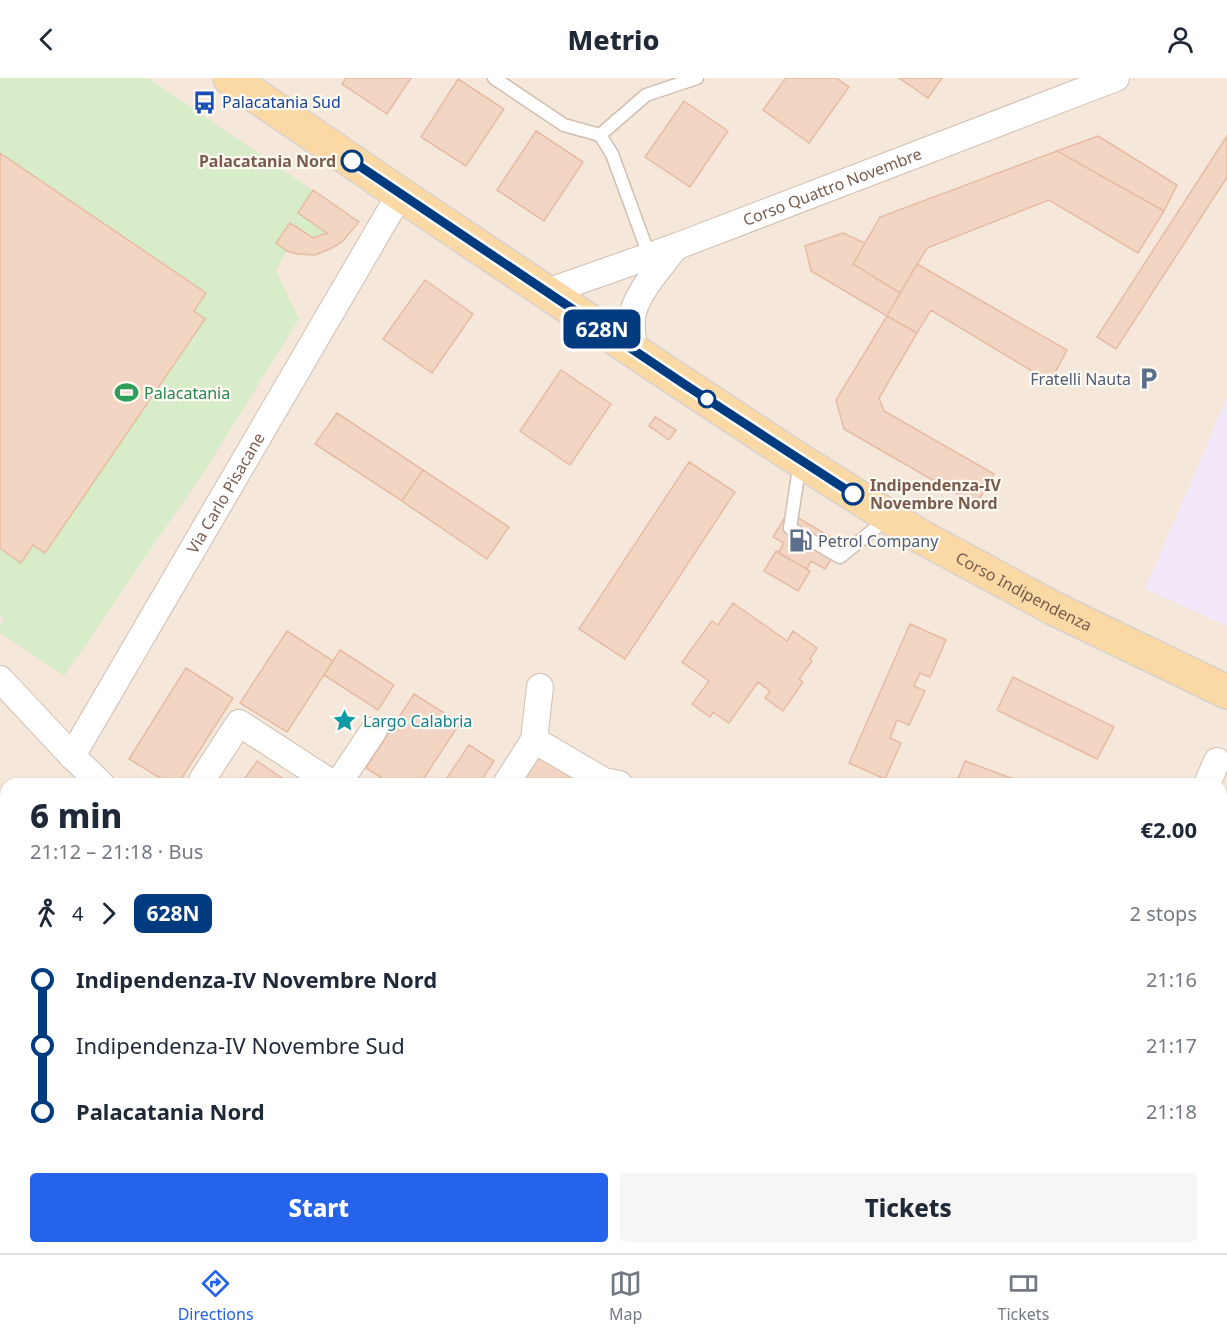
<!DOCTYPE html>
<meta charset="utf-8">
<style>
body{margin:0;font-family:"Noto Sans",sans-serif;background:#f6f6f7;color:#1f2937;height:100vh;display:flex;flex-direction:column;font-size:22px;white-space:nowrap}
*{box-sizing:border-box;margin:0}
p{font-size:20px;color:#747a83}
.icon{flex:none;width:33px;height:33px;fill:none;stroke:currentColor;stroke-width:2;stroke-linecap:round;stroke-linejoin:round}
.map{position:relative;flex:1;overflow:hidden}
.drawer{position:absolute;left:0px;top:700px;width:1227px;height:476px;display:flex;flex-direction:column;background:#fff;border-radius:18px 18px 0 0;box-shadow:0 2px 4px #0004}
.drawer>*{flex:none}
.badge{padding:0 12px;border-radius:9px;font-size:21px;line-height:39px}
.map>.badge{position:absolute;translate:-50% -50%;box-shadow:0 0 0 3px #fff}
.legs{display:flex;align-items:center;gap:9px;height:66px;padding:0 30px;font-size:20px}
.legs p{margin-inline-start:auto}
.headline{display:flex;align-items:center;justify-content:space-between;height:102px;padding:0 30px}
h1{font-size:33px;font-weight:800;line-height:45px}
.button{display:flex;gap:12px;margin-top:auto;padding:12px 30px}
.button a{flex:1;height:69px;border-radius:6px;background:#2563eb;color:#fff;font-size:24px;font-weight:800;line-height:69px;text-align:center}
.button a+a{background:#f6f6f7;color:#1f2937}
ul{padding:0 30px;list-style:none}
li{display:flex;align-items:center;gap:21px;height:66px;font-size:22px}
li i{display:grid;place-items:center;width:9px;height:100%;margin:0 8px;background:currentColor}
li i::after{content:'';width:15px;height:15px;margin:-8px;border:4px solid;border-radius:50%;background:#fff}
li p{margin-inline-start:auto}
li:first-child i{background:linear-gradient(#0000 50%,currentColor 0)}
li:last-child i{background:linear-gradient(currentColor 50%,#0000 0)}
header{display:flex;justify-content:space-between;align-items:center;height:78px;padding:0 30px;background:#fff;font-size:27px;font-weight:800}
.menu{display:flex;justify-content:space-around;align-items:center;height:84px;border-top:2px solid #e0e1e3;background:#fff;font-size:16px;color:#747a83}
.menu a{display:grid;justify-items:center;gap:3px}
.menu .on{color:#2563eb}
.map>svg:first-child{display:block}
.residential{fill:#f5e8da;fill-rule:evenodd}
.education{fill:#f3e8fa}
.green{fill:#d8ecc9}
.building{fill:#f3d5c3;stroke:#e6bba3;stroke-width:1.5}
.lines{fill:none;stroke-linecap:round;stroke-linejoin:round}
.service-casing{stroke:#d1beb0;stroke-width:15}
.minor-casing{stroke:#d1beb0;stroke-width:28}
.primary-casing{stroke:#dad1cd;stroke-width:36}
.service{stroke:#fff;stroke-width:12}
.minor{stroke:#fff;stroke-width:26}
.primary{stroke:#fbd9a5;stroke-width:33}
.line-1-casing{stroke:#fff;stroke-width:14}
.line-1{stroke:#003b80;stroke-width:9}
.stop-1-dot{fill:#fff;stroke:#003b80;stroke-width:3}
.labels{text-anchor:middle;stroke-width:4.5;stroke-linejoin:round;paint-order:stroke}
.transit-label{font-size:16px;fill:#164399;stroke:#fffaf3;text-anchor:start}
.stop-label{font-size:16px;font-weight:bold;fill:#7a5c4d;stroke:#fffaf3;text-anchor:end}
.street-label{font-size:16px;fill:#7a5c4d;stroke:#fffaf3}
.service-label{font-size:16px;fill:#4e5e75;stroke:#fffaf3;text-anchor:end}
.leisure-label{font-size:16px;fill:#27864d;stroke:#fffaf3;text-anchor:start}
.culture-label{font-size:16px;fill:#0d838f;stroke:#fffaf3;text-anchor:start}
</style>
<header><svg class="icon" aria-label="back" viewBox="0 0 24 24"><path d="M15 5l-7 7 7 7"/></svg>Metrio<svg class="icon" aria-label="person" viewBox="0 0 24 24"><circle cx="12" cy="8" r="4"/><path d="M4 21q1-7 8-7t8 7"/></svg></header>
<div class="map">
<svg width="1227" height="1175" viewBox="0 0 1227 1175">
<rect width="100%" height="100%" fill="#fdf6ec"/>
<!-- residential -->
<path class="residential" d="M0,0h1227v1175h-1227zM6,706h1215v464h-1215z"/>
<!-- education -->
<path class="education" d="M1227,320v228l-82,-37z"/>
<!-- green -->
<path class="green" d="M0,0h148l211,144c-22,26 -36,38 -72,29l-11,20 23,48 -92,148 -143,209 -64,-43v-8l4,-6 -4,-3z"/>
<!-- building -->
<path class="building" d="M346,0h65l-24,36 -45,-30z
M786,0h50l13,9 -40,56 -46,-33z
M899,0h43l-14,20z
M458,1l46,30 -38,57 -45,-29z
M684,23l44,30 -38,56 -45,-30z
M536,53l47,31 -39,59 -47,-31z
M1098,58l79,49 -13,26 -107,-60z
M1227,58v41l-111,172 -19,-12z
M1057,73l107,60 -26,42 -89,-53 -122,48 -27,45 -47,-29 27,-47z
M0,75l206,140 -12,18 11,8 -160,234 -12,-8 -12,18 -21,-15z
M313,112l46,32 -17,20 -12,7 -15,6 -17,-1 -11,-3 -11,-8 14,-20 23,15 14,-5 -29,-20z
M843,155l22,10 -12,21 47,29 -13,23 -76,-45 -6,-25z
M917,186l150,86 -17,32 -119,-72 -14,23 -30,-17z
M425,202l48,34 -41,59 -49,-34z
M887,238l30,17 -38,65 5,13 110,63 -18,31 -132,-76 -8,-29z
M561,292l50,34 -41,61 -50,-34z
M337,335l86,57 -21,31 -87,-57z
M655,339l21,13 -7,10 -20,-14z
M689,384l46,30 -110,167 -46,-30z
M423,392l86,57 -22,32 -85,-58z
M788,434l53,31 -16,26 -14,-8 -4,8 -29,-16 6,-10 -11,-6z
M776,473l34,20 -12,20 -34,-20z
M733,525l54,38 6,-10 24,17 -7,11 2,2 -13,18 4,3 -20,29 -18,-13 5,-7 -12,-9 -29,41 -16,-11 -3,5 -18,-13 17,-23 -27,-19 30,-41 6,4z
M910,546l36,16 -16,37 -10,-4 -6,13 11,5 -16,34 -12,-5 -7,18 11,5 -16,36 -36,-16z
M287,553l46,30 -46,71 -47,-29z
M340,572l54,35 -16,25 -54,-35z
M186,590l47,30 -55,86h-8l-41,-25z
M1013,599l101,50 -17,32 -100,-49z
M414,616l46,29 -40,61h-29l-25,-16z
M469,667l25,16 -15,23h-36z
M538,679l45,27h-62z
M257,683l34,23h-50z
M965,683l62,23h-71z
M1227,731v43l-6,-3v-26z
M1221,819l6,2v34l-6,-2z
M1221,925l6,2v90l-6,18z
M2,939l4,3v88l-6,9v-97z
M0,1114l6,4v32l-6,-4z
M193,1170h24l-3,5h-13z
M343,1170h44l-3,5h-32z
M440,1170h23l-2,5h-24z
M493,1170h59l-2,5h-47z
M995,1170h40l9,5h-41z
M1115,1170h49l-3,5h-49z"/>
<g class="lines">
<defs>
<path id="service" d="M494,0l70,47 36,10 46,-40 51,-17
M600,57l12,19 37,101
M800,384l-10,66 50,29 48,-39"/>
<g id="minor">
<path id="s1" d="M547,214l128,-45 441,-169"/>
<path d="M634,273c-1,-13 -4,-27 -1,-39 7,-24 28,-45 42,-65"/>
<path d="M0,601l72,77"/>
<path d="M534,662l70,41 15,3"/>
<path id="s2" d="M101,706l-29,-28 328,-562"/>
<path d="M208,706l-6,-4 37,-57 94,61"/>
<path d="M338,706l36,-54"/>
<path d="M506,706l28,-44 6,-53"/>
<path d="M1207,706l10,-23"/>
<path d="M1221,789l6,2"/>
<path d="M1221,871l6,2"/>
<path d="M0,1066l6,-9"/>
<path d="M1221,1133l6,-19"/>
<path d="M309,1170l9,5"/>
<path d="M672,1170l8,5"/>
<path d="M585,1175l2,-5"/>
<path d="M943,1175l3,-5"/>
<path d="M1207,1175l2,-5"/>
</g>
<g id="primary">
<path id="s3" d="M230,0l170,116 267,179 120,79 131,83 135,73 174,84"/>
</g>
</defs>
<!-- service casing -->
<use href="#service" class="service-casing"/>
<!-- minor casing -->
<use href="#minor" class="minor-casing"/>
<!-- primary casing -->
<use href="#primary" class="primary-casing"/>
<!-- service -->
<use href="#service" class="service"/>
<!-- minor -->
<use href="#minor" class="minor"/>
<!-- primary -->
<use href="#primary" class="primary"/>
</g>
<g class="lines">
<defs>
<path id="line-1" d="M352,83l332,223 169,110"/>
</defs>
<!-- line-1 casing -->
<use href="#line-1" class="line-1-casing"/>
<!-- line-1 -->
<use href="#line-1" class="line-1"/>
</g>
<!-- icons -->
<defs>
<symbol id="bus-bare" viewBox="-9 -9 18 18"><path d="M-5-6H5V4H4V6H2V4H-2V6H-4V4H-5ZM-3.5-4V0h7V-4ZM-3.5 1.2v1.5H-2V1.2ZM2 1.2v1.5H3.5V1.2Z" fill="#1a4fb4" stroke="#fffaf3" stroke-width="2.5" paint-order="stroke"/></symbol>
<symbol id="parking-bare" viewBox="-9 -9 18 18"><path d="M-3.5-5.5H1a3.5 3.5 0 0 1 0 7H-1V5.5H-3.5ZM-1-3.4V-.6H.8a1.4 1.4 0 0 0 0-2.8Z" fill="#5c6f8a" stroke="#fffaf3" stroke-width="2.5" paint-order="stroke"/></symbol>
<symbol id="stadium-bare" viewBox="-9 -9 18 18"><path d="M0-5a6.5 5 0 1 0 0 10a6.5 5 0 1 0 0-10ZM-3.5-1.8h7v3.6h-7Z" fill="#2e9e5b" stroke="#fffaf3" stroke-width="2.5" paint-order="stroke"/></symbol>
<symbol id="fuel-bare" viewBox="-9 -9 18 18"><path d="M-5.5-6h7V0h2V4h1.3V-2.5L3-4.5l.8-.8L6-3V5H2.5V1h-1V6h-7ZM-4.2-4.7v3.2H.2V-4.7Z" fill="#5c6f8a" stroke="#fffaf3" stroke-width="2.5" paint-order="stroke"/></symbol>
<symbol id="sight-bare" viewBox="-9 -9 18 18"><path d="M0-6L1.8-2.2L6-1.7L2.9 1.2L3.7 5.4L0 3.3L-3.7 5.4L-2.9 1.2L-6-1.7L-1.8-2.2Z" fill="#0f9aa8" stroke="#fffaf3" stroke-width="2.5" paint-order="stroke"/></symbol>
</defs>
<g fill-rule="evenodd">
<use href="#bus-bare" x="188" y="8" width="33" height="33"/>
<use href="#parking-bare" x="1132" y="284" width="33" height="33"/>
<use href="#stadium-bare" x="110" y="298" width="33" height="33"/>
<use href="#fuel-bare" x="784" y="446" width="33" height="33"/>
<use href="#sight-bare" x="328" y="626" width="33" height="33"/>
</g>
<!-- markers -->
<g class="stop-1-dot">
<circle cx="352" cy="83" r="10"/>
<circle cx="707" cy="321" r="8"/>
<circle cx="853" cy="416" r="10"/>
</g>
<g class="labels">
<!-- transit labels -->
<g class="transit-label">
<text x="222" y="30">Palacatania Sud</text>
</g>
<!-- stop labels -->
<g class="stop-label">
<text x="336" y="89">Palacatania Nord</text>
<text x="870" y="413" text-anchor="start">Indipendenza-IV<tspan x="870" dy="18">Novembre Nord</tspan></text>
</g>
<!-- street labels -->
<g class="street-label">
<text dy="6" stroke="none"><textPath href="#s1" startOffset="304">Corso Quattro Novembre</textPath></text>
<text dy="6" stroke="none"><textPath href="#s2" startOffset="345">Via Carlo Pisacane</textPath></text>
<text dy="6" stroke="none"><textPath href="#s3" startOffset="946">Corso Indipendenza</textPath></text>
</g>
<!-- service labels -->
<g class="service-label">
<text x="1131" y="307">Fratelli Nauta</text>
<text x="818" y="469" text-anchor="start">Petrol Company</text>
</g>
<!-- leisure labels -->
<g class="leisure-label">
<text x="144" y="321">Palacatania</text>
</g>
<!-- culture labels -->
<g class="culture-label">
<text x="363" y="649">Largo Calabria</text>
</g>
</g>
</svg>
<b class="badge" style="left:602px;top:251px;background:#003b80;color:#fff">628N</b>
<section class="drawer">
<div class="headline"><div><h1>6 min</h1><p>21:12 – 21:18 · Bus</p></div><b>€2.00</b></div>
<div class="legs"><svg class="icon" aria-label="walk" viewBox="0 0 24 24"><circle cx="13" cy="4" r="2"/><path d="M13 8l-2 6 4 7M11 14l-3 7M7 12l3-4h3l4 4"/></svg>4<svg class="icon" aria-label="forward" viewBox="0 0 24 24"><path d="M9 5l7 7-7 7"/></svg><b class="badge" style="background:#003b80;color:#fff">628N</b><p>2 stops</p></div>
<ul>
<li><i style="color:#003b80"></i><b>Indipendenza-IV Novembre Nord</b><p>21:16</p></li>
<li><i style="color:#003b80"></i><span>Indipendenza-IV Novembre Sud</span><p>21:17</p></li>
<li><i style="color:#003b80"></i><b>Palacatania Nord</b><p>21:18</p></li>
</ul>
<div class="button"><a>Start</a><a>Tickets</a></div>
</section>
</div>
<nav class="menu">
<a class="on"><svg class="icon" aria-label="directions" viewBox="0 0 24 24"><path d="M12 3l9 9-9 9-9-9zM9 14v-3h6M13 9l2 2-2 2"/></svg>Directions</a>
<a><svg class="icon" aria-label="map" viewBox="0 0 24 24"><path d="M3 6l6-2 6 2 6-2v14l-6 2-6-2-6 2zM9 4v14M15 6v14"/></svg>Map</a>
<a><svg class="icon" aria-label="tickets" viewBox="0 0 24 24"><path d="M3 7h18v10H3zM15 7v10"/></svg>Tickets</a>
</nav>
